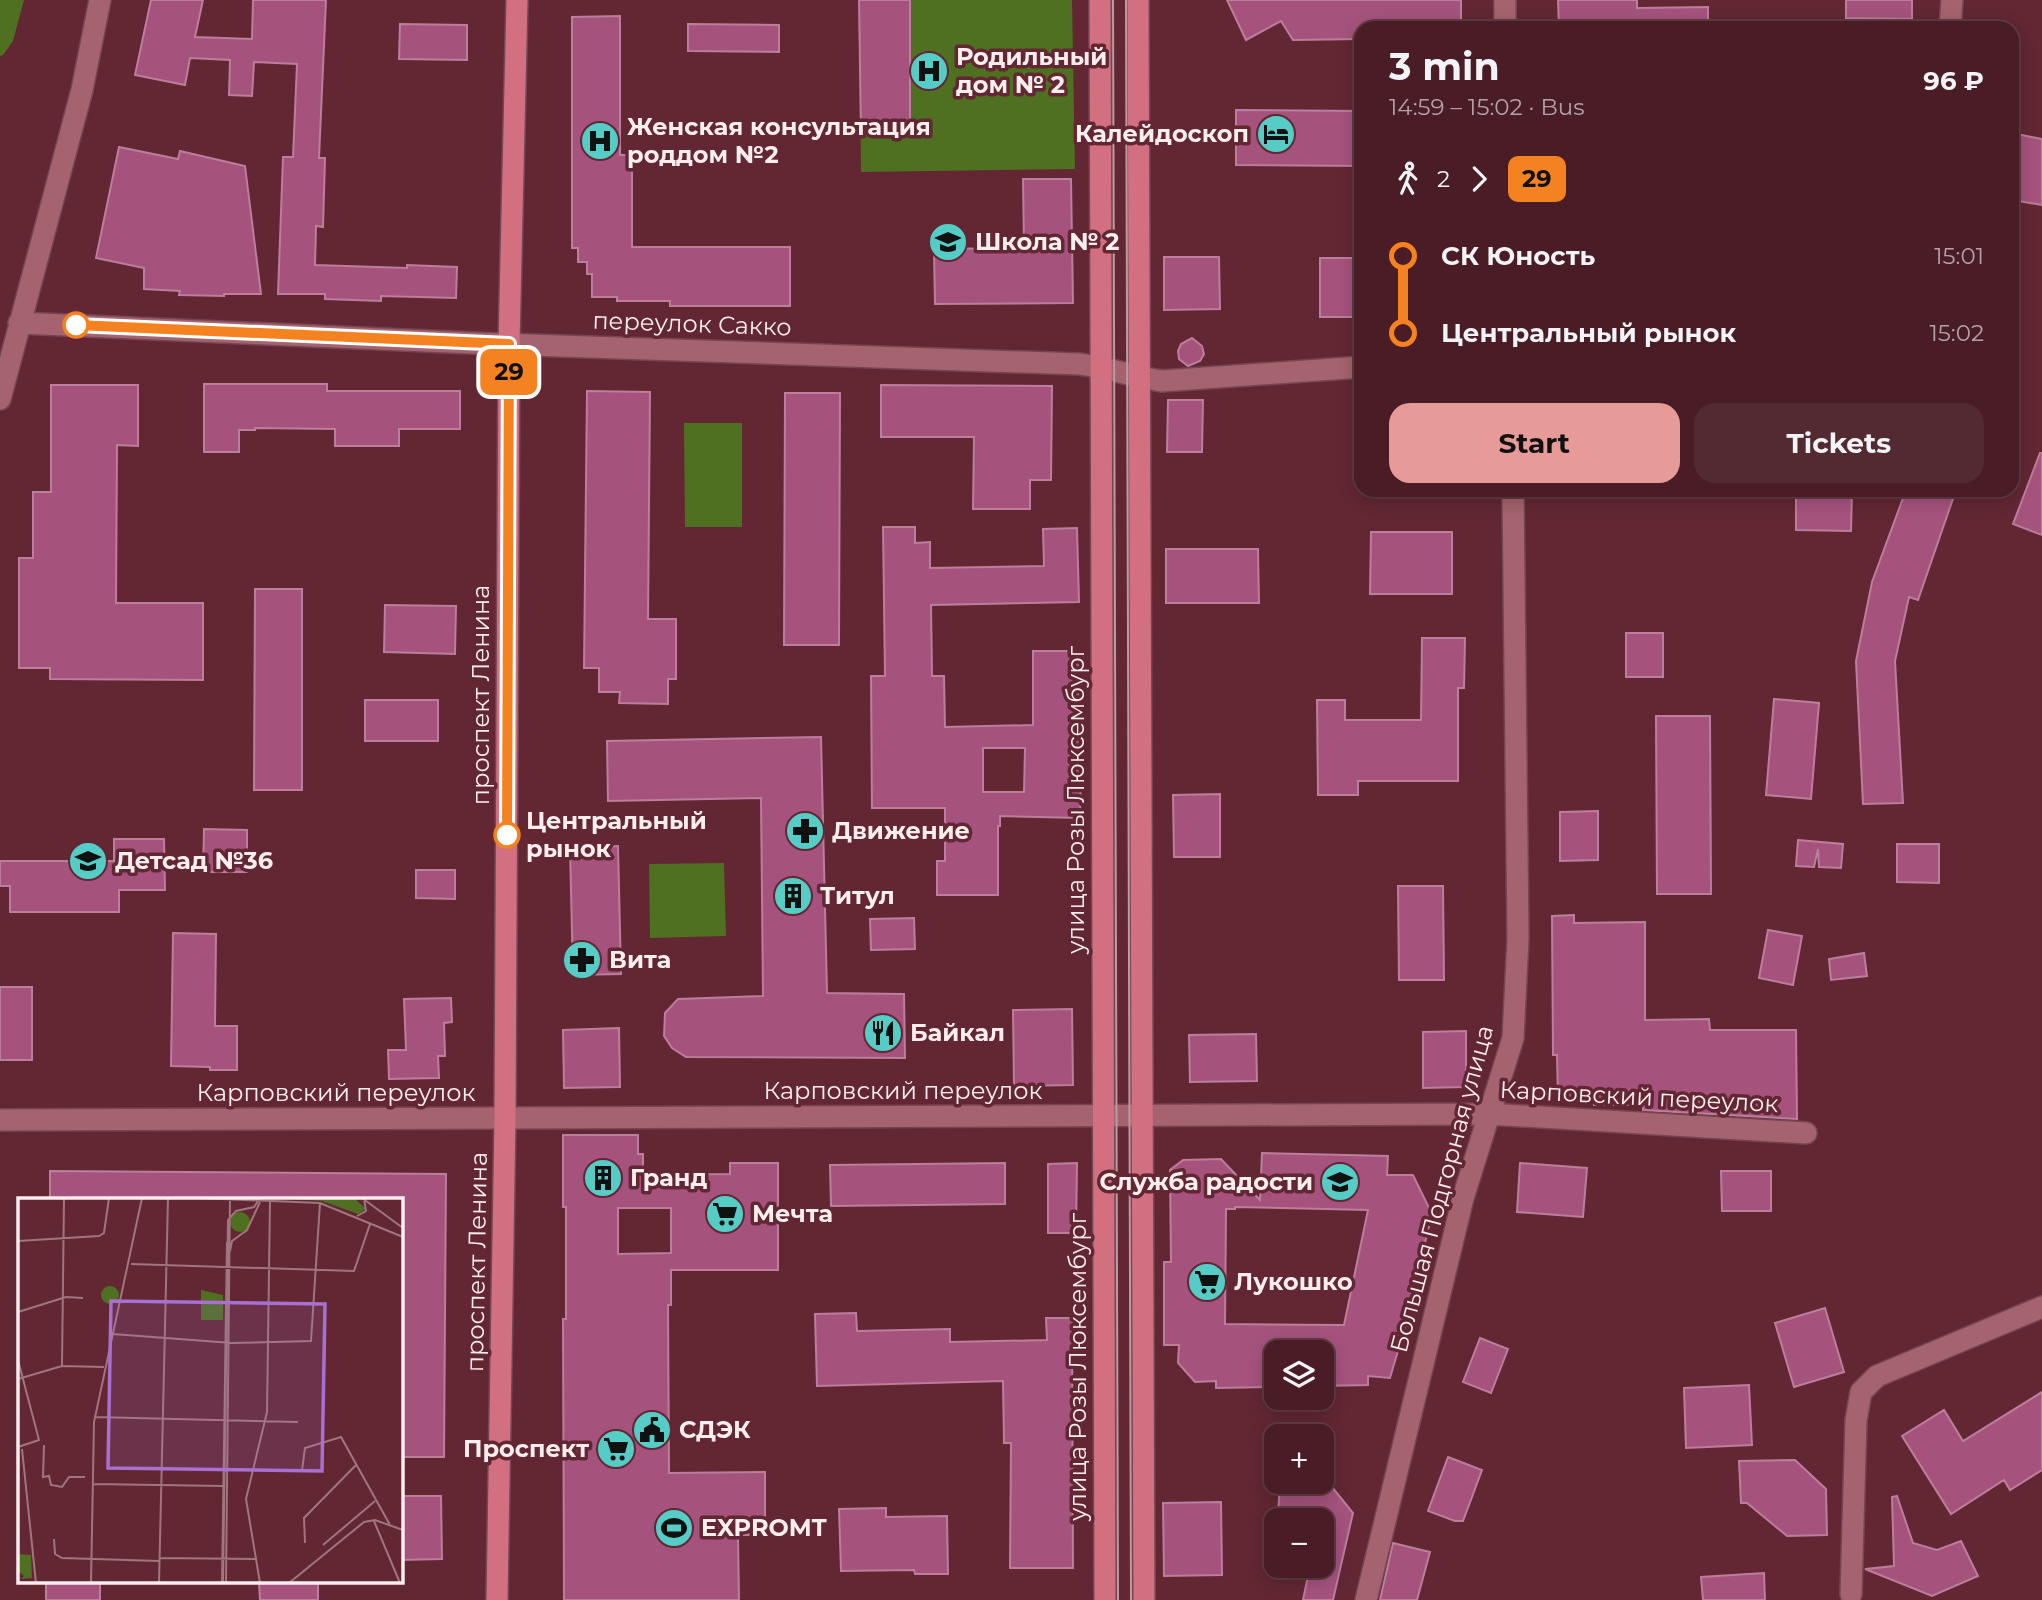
<!DOCTYPE html>
<meta charset="utf-8">
<style>
body{margin:0;font-family:Montserrat,sans-serif;background:#542a32;color:#f1f3f6;height:100vh;display:flex;flex-direction:column;font-size:26px;white-space:nowrap}
*{box-sizing:border-box;margin:0}
p{font-size:23px;color:#b2a2a7}
.icon{flex:none;width:38px;height:38px;fill:none;stroke:currentColor;stroke-width:2;stroke-linecap:round;stroke-linejoin:round}
.map{position:relative;flex:1;overflow:hidden}
.details{position:absolute;left:1354px;top:21px;width:665px;height:476px;display:flex;flex-direction:column;background:#4a1d26;border-radius:21px;box-shadow:0 4px 18px #0003,0 0 0 2px #613b43}
.details>*{flex:none}
.badge{padding:0 14px;border-radius:10px;font-size:24px;line-height:46px}
.tools{position:absolute;left:1264px;top:1340px;display:grid;gap:14px}
.tools a{display:grid;place-items:center;width:70px;height:70px;border-radius:14px;background:#4a1d26;box-shadow:0 4px 18px #0003,0 0 0 2px #613b43;font-size:35px}
.map>.badge{position:absolute;translate:-50% -50%;box-shadow:0 0 0 4px #fff}
.legs{display:flex;align-items:center;gap:10px;height:77px;padding:0 35px;font-size:23px}
.legs p{margin-inline-start:auto}
.summary{display:flex;align-items:center;justify-content:space-between;height:119px;padding:0 35px}
h1{font-size:38px;font-weight:700;line-height:52px}
.action{display:flex;gap:14px;margin-top:auto;padding:14px 35px}
.action a{flex:1;height:80px;border-radius:21px;background:#e69b98;color:#111;font-size:28px;font-weight:700;line-height:80px;text-align:center}
.action a+a{background:#542a32;color:#f1f3f6}
ul{padding:0 35px;list-style:none}
li{display:flex;align-items:center;gap:24px;height:77px;font-size:26px}
li i{display:grid;place-items:center;width:10px;height:100%;margin:0 9px;background:currentColor}
li i::after{content:'';width:18px;height:18px;margin:-9px;border:5px solid;border-radius:50%;background:#4a1d26}
li p{margin-inline-start:auto}
li:first-child i{background:linear-gradient(#0000 50%,currentColor 0)}
li:last-child i{background:linear-gradient(currentColor 50%,#0000 0)}
.map>svg:first-child{display:block}
.green{fill:#4e7020}
.building{fill:#a5537d;stroke:#bb7e9b;stroke-width:2;fill-rule:evenodd}
.lines{fill:none;stroke-linecap:round;stroke-linejoin:round}
.minor-casing{stroke:#744652;stroke-width:24}
.major-casing{stroke:#744652;stroke-width:24}
.minor{stroke:#a4636e;stroke-width:21}
.major{stroke:#d27082;stroke-width:21}
.tram{stroke:#bc9ba1;stroke-width:2}
.line-1-casing{stroke:#fff;stroke-width:16}
.line-1{stroke:#f58220;stroke-width:10}
.stop-1-dot{fill:#fff;stroke:#f58220;stroke-width:3.5}
.labels{text-anchor:middle;stroke-width:7;stroke-linejoin:round;paint-order:stroke}
.poi-label{font-size:24px;font-weight:bold;fill:#fcedef;stroke:#622733;text-anchor:start}
.street-label{font-size:24px;fill:#fcedef;stroke:#622733}
.stop-label{font-size:24px;font-weight:bold;fill:#fcedef;stroke:#622733;text-anchor:start}
.inset-road{fill:none;stroke:#a0767e;stroke-width:2}
.view{fill:#a870d0;fill-opacity:0.15;stroke:#a870d0;stroke-width:3.5}
.inset-edge{fill:none;stroke:#fcedef;stroke-width:3.5}
</style>
<div class="map">
<svg width="2042" height="1600" viewBox="0 0 2042 1600">
<rect width="100%" height="100%" fill="#622733"/>
<!-- green -->
<path class="green" d="M0,0h24l-11,41 -10,14 -3,1z
M859,0h213l3,169 -214,3z
M684,423h58v104h-57z
M724,863l2,73 -76,2 -1,-74z"/>
<!-- building -->
<path class="building" d="M151,0h52l-8,37 57,2 1,-39h73l-7,158h6l-2,69 -7,-1 -1,39 92,3v-3l50,2 -1,31 -75,-2v5l-56,-2v-5h-47l5,-137h10l4,-93 -43,-2 -2,34 -23,-1 1,-35 -40,-2 -5,27 -50,-10z
M859,0h51v135h-49z
M1227,0h234v28h-99v11l-69,1 -12,-19 -35,19z
M1558,0h79v8l71,-1v21h-149z
M1846,0h66v19l-66,-1z
M620,16v139h12v92h158v59h-120v-5h-53v-4h-25v-23h-5v-12h-9v-14h-6v-231z
M400,24l67,1v35l-68,-1z
M688,24l91,1v27l-91,-1z
M1236,110l126,1v55l-126,-1z
M2012,133l30,6v66l-30,-5z
M119,147l59,12 2,-8 65,15 16,128h-37v2l-45,-1 1,-4 -36,-2v-21l-48,-10z
M1023,179h48l2,124 -138,1 -1,-55 90,-1z
M1164,257h55l1,52 -56,1z
M1320,258h42v59h-42z
M1192,338l10,8 2,8 -4,7 -12,5 -9,-7 -1,-8 3,-7z
M204,384h123v7h133v38h-61v17h-64v-17l-80,-1v2h-16v22h-35z
M51,385h87v61l-21,-1 -1,158h87v77l-153,-1v-11h-31v-110h14v-66h18z
M881,385l171,1 -1,94h-21v29h-57l1,-72h-93z
M587,391l63,1 -2,227h28v60h-8v25l-49,-1 1,-11h-21v-24h-15z
M785,393h55l-1,252h-55z
M1168,400h35l-1,52h-35z
M2040,453h2v82l-29,-11z
M1796,490h56l-1,41 -55,-1z
M1906,490h50l-38,110 -9,-3 -14,64 8,142 -40,1 -7,-143 16,-79z
M883,527h32v16l15,-1v26l114,-2 -1,-37 34,-1 2,74 -148,3 1,71h12l1,51 88,-2v-74h46v74h3l-2,93 -80,-2v10h-2v69h-61v-34h8v-53h-73l-1,-132h14zM983,748h42l-1,44h-41z
M1371,532h81v62h-82z
M1166,549h92l1,54h-93z
M255,589h47v201h-48z
M385,605l71,1 -1,48 -71,-2z
M1626,633h37v44h-37z
M1422,638h43l-1,50h-6v93h-100v14h-40l-1,-95h28v20h76z
M1774,699l45,4 -8,96 -45,-4z
M365,700h73v41h-73z
M1656,716h54l1,178h-54z
M821,737l6,256 77,1 1,64 -219,-1 -14,-9 -8,-12 1,-23 13,-14 85,-3 -2,-198 -153,3 -1,-60z
M1220,794v63h-46l-1,-62z
M1598,811v49l-38,1v-49z
M204,829l43,1v42h-44z
M114,839h50l1,51h-46v22h-109v-26h-10v-25h114z
M1798,840l45,4 -2,24 -22,-1 -1,-18 -4,18 -18,-1z
M1897,844h42v39l-42,-1z
M618,846l3,128 -48,1 -3,-127z
M416,870h39v29l-39,-1z
M1398,886h45l1,94h-45z
M1574,915v8l71,-1v98l64,-1 1,11h86l1,89 -154,-9v-5h-49v-8l-36,1 -1,-43h-4l-1,-139z
M914,918l1,31 -44,1 -1,-31z
M1768,930l34,6 -9,49 -34,-7z
M173,933l43,1 -1,92h22v44h-27v-3l-39,-1z
M1864,953l3,23 -36,4 -2,-21z
M0,987h32v73h-32z
M451,998l1,24 -8,1 1,33h-7l1,22 -50,1 -1,-29h18l-2,-51z
M1072,1009l1,76 -59,1 -1,-76z
M619,1028l1,59 -56,1 -1,-58z
M1466,1031v56l-43,1v-56z
M1256,1034l1,47 -67,1 -1,-47z
M563,1135h75v19h5v21l87,-1v-11h48v107h-107v35h-3l1,168 96,-1v63h-27l1,65h-175l-1,-281h3v-112h-3zM618,1208h53v45l-53,1z
M1262,1153l126,3 -1,19h26l19,39 -29,120 -13,44 -22,-2v9l-47,1v-33h-45v34l-60,1v-7l-21,1 -17,-19 1,-18h-15v-83h7l-1,-92 13,-10 38,-1 39,41zM1235,1207l133,3 -24,115 -119,-1 1,-115h9z
M1005,1163v41l-174,2 -1,-41z
M1077,1163l-1,70h-28v-69z
M1520,1163l67,5 -4,49 -66,-5z
M50,1171l396,3 -2,283h-43v-258h-351z
M1721,1171h50v40h-49z
M1825,1308l19,64 -50,15 -19,-64z
M856,1313l1,18 93,-2v13l97,-2 -1,-22h26l1,250h-63l1,-125h-7l-1,-62 -186,5 -2,-72z
M1480,1338l28,11 -17,44 -28,-11z
M1749,1385l3,60 -66,3 -2,-60z
M2042,1392v78l-32,20 -6,-10 -53,34 -49,-78 42,-26 19,31z
M1448,1457l34,13 -19,51h-8l-27,-10z
M1795,1460l31,29 1,46 -40,1 -40,-33h-6l-2,-42z
M1280,1482h48l25,31 -20,87h-30l7,-34h11v-45h-34v-4l-9,-2z
M401,1496h40l1,63 -41,1z
M1897,1496l16,47 24,7 24,-9 17,35 -46,20 -67,-27 29,-3 -2,-69z
M1221,1502l1,73 -58,1 -1,-73z
M886,1508v9l61,-1 1,58h-33l-1,-4 -73,1 -2,-62z
M1393,1543l37,9 -13,48h-37z
M1764,1573l1,27h-62l-2,-23z
M46,1581h54v19h-54z
M259,1581h59v19h-58z"/>
<g class="lines">
<defs>
<path id="minor" d="M1505,0v28
M1950,28l2,-28
M19,323l453,20 607,21c28,3 54,13 83,17l200,-14
M0,399l82,-309 18,-90
M0,1120l1489,-6 317,19
M1851,1594l5,-174 5,-28 16,-16 165,-69
M1366,1600l97,-402 50,-160 5,-99 -5,-449"/>
<path id="major" d="M1100,0l5,1600
M1138,0l6,1600
M497,1600l8,-481 4,-775 8,-344"/>
</defs>
<!-- minor casing -->
<use href="#minor" class="minor-casing"/>
<!-- major casing -->
<use href="#major" class="major-casing"/>
<!-- minor -->
<use href="#minor" class="minor"/>
<!-- major -->
<use href="#major" class="major"/>
<!-- tram -->
<path class="tram" d="M1113,0l5,1600
M1126,0l5,1600"/>
</g>
<g class="lines">
<defs>
<path id="line-1" d="M76,325l433,19 -2,491"/>
</defs>
<!-- line-1 casing -->
<use href="#line-1" class="line-1-casing"/>
<!-- line-1 -->
<use href="#line-1" class="line-1"/>
</g>
<!-- icons -->
<defs>
<symbol id="hospital-disc" viewBox="-11 -11 22 22"><circle r="9.5" fill="#55cdc6" stroke="#622733"/><path d="M-5-5h3v3.5h4V-5h3V5h-3V1.5h-4V5h-3Z" fill="#111"/></symbol>
<symbol id="hotel-disc" viewBox="-11 -11 22 22"><circle r="9.5" fill="#55cdc6" stroke="#622733"/><path d="M-6-4.5h1.5V1H6V5H4.5V3h-9V5H-6ZM-4 0a1.8 1.8 0 1 1 3.6 0ZM.5 0V-2.5h3Q6-2.5 6 0Z" fill="#111"/></symbol>
<symbol id="school-disc" viewBox="-11 -11 22 22"><circle r="9.5" fill="#55cdc6" stroke="#622733"/><path d="M0-5L7-2L0 1L-7-2ZM-4 1L0 2.5L4 1V4Q0 6-4 4Z" fill="#111"/></symbol>
<symbol id="pharmacy-disc" viewBox="-11 -11 22 22"><circle r="9.5" fill="#55cdc6" stroke="#622733"/><path d="M-2-6h4v4h4v4h-4v4h-4v-4h-4v-4h4Z" fill="#111"/></symbol>
<symbol id="building-disc" viewBox="-11 -11 22 22"><circle r="9.5" fill="#55cdc6" stroke="#622733"/><path d="M-4-6H4V6H1V3H-1V6H-4ZM-2.5-4.3h1.7v1.8h-1.7ZM.8-4.3h1.7v1.8H.8ZM-2.5-1h1.7V.8h-1.7ZM.8-1h1.7V.8H.8Z" fill="#111"/></symbol>
<symbol id="restaurant-disc" viewBox="-11 -11 22 22"><circle r="9.5" fill="#55cdc6" stroke="#622733"/><path d="M-5-6h1v4h1v-4h1v4h1v-4h1v5L-1.5 .5V6h-2V.5L-5-1ZM5-6V6H3V1.5H1.5Q1.5-4 5-6Z" fill="#111"/></symbol>
<symbol id="supermarket-disc" viewBox="-11 -11 22 22"><circle r="9.5" fill="#55cdc6" stroke="#622733"/><path d="M-6-5.5h2.5l.6 2H6L4.5 2H-2.5L-4.4-4H-6ZM-1.5 3.2a1.3 1.3 0 1 0 .1 0ZM3 3.2a1.3 1.3 0 1 0 .1 0Z" fill="#111"/></symbol>
<symbol id="civic-disc" viewBox="-11 -11 22 22"><circle r="9.5" fill="#55cdc6" stroke="#622733"/><path d="M-.6-6.5H3V-4.5H.6V-3L4-1V1h2V6H-6V1h2V-1L-.6-3ZM-1.2 2.5V6h2.4V2.5Z" fill="#111"/></symbol>
<symbol id="stadium-disc" viewBox="-11 -11 22 22"><circle r="9.5" fill="#55cdc6" stroke="#622733"/><path d="M0-5a6.5 5 0 1 0 0 10a6.5 5 0 1 0 0-10ZM-3.5-1.8h7v3.6h-7Z" fill="#111"/></symbol>
</defs>
<g fill-rule="evenodd">
<use href="#hospital-disc" x="907" y="49" width="44" height="44"/>
<use href="#hotel-disc" x="1254" y="112" width="44" height="44"/>
<use href="#hospital-disc" x="578" y="119" width="44" height="44"/>
<use href="#school-disc" x="926" y="220" width="44" height="44"/>
<use href="#pharmacy-disc" x="783" y="809" width="44" height="44"/>
<use href="#school-disc" x="66" y="839" width="44" height="44"/>
<use href="#building-disc" x="771" y="874" width="44" height="44"/>
<use href="#pharmacy-disc" x="560" y="938" width="44" height="44"/>
<use href="#restaurant-disc" x="861" y="1011" width="44" height="44"/>
<use href="#building-disc" x="581" y="1156" width="44" height="44"/>
<use href="#school-disc" x="1318" y="1160" width="44" height="44"/>
<use href="#supermarket-disc" x="703" y="1192" width="44" height="44"/>
<use href="#supermarket-disc" x="1185" y="1260" width="44" height="44"/>
<use href="#civic-disc" x="630" y="1408" width="44" height="44"/>
<use href="#supermarket-disc" x="594" y="1427" width="44" height="44"/>
<use href="#stadium-disc" x="652" y="1506" width="44" height="44"/>
</g>
<!-- markers -->
<g class="stop-1-dot">
<circle cx="76" cy="325" r="12"/>
<circle cx="507" cy="835" r="12"/>
</g>
<g class="labels">
<!-- poi labels -->
<g class="poi-label">
<text x="956" y="65">Родильный<tspan x="956" dy="28">дом № 2</tspan></text>
<text x="627" y="135">Женская консультация<tspan x="627" dy="28">роддом №2</tspan></text>
<text x="1249" y="142" text-anchor="end">Калейдоскоп</text>
<text x="975" y="250">Школа № 2</text>
<text x="832" y="839">Движение</text>
<text x="115" y="869">Детсад №36</text>
<text x="820" y="904">Титул</text>
<text x="609" y="968">Вита</text>
<text x="910" y="1041">Байкал</text>
<text x="630" y="1186">Гранд</text>
<text x="1313" y="1190" text-anchor="end">Служба радости</text>
<text x="752" y="1222">Мечта</text>
<text x="1234" y="1290">Лукошко</text>
<text x="679" y="1438">СДЭК</text>
<text x="589" y="1457" text-anchor="end">Проспект</text>
<text x="701" y="1536">EXPROMT</text>
</g>
<!-- street labels -->
<g class="street-label">
<text transform="translate(692 324) rotate(2)" y="8">переулок Сакко</text>
<text transform="translate(481 695) rotate(-90)" y="8">проспект Ленина</text>
<text transform="translate(1076 800) rotate(-90)" y="8">улица Розы Люксембург</text>
<text x="903" y="1099">Карповский переулок</text>
<text x="336" y="1101">Карповский переулок</text>
<text transform="translate(1639 1097) rotate(3)" y="8">Карповский переулок</text>
<text transform="translate(1442 1189) rotate(-75)" y="8">Большая Подгорная улица</text>
<text transform="translate(477 1262) rotate(-89)" y="8">проспект Ленина</text>
<text transform="translate(1078 1367) rotate(-90)" y="8">улица Розы Люксембург</text>
</g>
<!-- stop labels -->
<g class="stop-label">
<text x="526" y="829">Центральный<tspan x="526" dy="28">рынок</tspan></text>
</g>
</g>
<!-- overview -->
<g transform="translate(18 1198)">
<rect width="385" height="385" fill="#622733"/>
<path d="M263,0h73l12,11 -8,5 -36,-13zM212 24a10 10 0 1 1 20 0a10 10 0 1 1-20 0ZM83 97a9 9 0 1 1 18 0a9 9 0 1 1-18 0ZM183,92l22,5v25h-22zM0,356l13,1 1,23 -11,1 3,-3 -6,-5z" fill="#4e7020"/>
<path class="inset-road" d="M180,0l122,5 83,34M344,0l41,30M339,18l9,-5 -2,-12M0,43l81,-5 5,-3 5,-35M212,53l2,-10 15,-11 13,-28M113,66l223,7 16,-47M0,114l48,-15 17,1M95,136l119,9 79,-2 9,-138M0,162l21,80 -21,7M44,168l2,-168M0,181l44,-13 42,1M77,219l203,5M26,247l-1,32 6,-1 2,9 11,2 7,-10h16M4,251l14,134M284,272l3,-22 36,-11 49,88M75,286l130,2M356,323l26,62M36,341l1,15 7,4 97,3M287,345l-1,-25 52,-53M305,347l52,-44M141,360l98,1M73,385l3,-161 48,-224M141,385l9,-385M204,385l5,-341M205,385l5,-363 8,-9 18,-4 6,-9M208,385l4,-385M242,385l-14,-84 21,-87 3,-211M271,385l75,-61 11,-2 28,10"/>
<path class="view" d="M93,103l214,3 -3,167 -214,-3z"/>
<rect width="385" height="385" class="inset-edge"/>
</g>
</svg>
<div class="tools">
<a><svg class="icon" aria-label="layers" viewBox="0 0 24 24"><path d="M12 4l9 5-9 5-9-5zM3 14l9 5 9-5"/></svg></a>
<a>+</a>
<a>−</a>
</div>
<b class="badge" style="left:509px;top:372px;background:#f58220;color:#111">29</b>
<section class="details">
<div class="summary"><div><h1>3 min</h1><p>14:59 – 15:02 · Bus</p></div><b>96 ₽</b></div>
<div class="legs"><svg class="icon" aria-label="walk" viewBox="0 0 24 24"><circle cx="13" cy="4" r="2"/><path d="M13 8l-2 6 4 7M11 14l-3 7M7 12l3-4h3l4 4"/></svg>2<svg class="icon" aria-label="forward" viewBox="0 0 24 24"><path d="M9 5l7 7-7 7"/></svg><b class="badge" style="background:#f58220;color:#111">29</b></div>
<ul>
<li><i style="color:#f58220"></i><b>СК Юность</b><p>15:01</p></li>
<li><i style="color:#f58220"></i><b>Центральный рынок</b><p>15:02</p></li>
</ul>
<div class="action"><a>Start</a><a>Tickets</a></div>
</section>
</div>
